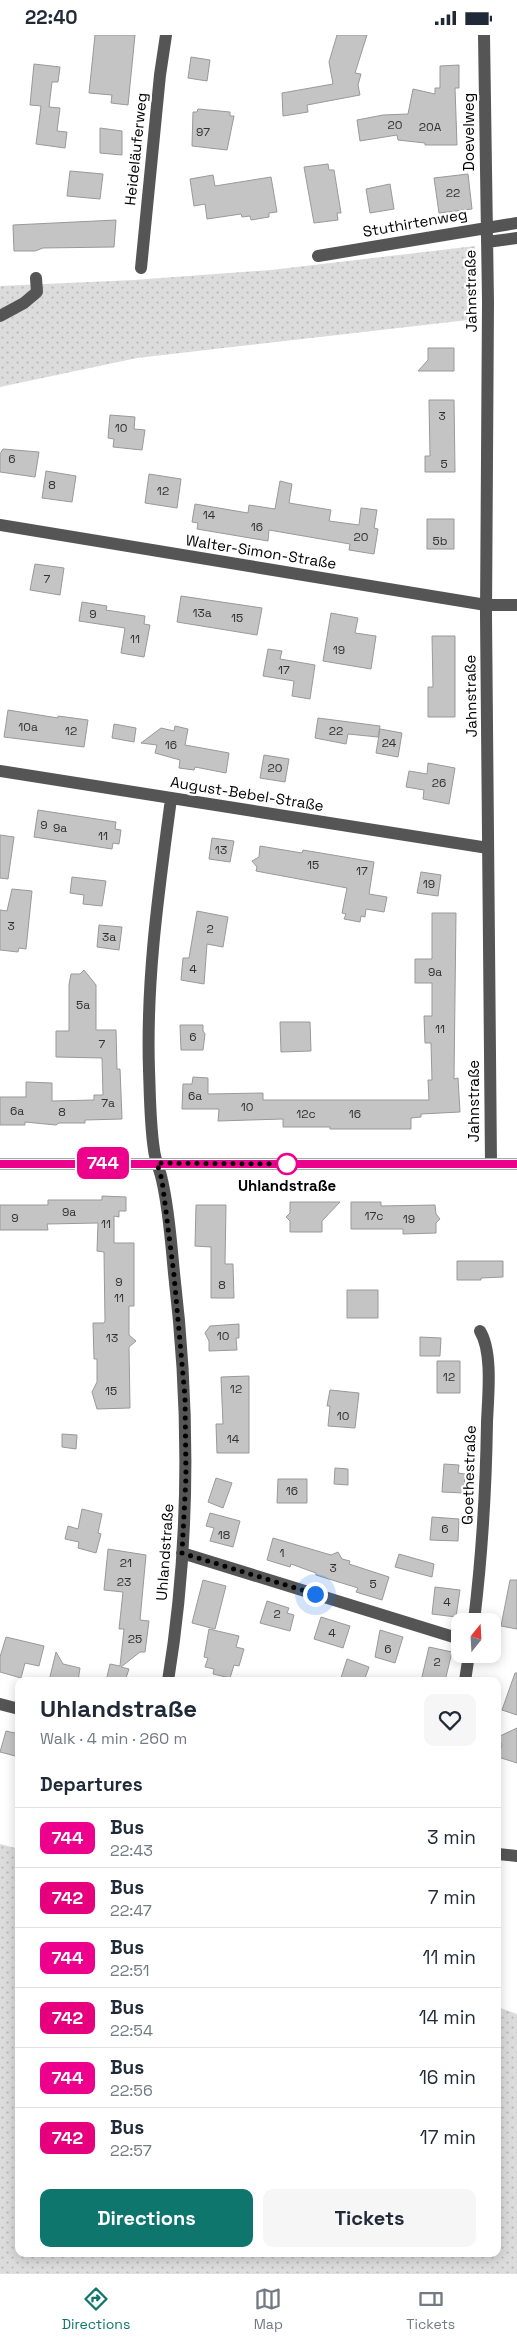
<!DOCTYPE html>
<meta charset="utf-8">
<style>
body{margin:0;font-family:"Space Grotesk",sans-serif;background:#f6f6f7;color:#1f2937;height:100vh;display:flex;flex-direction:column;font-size:19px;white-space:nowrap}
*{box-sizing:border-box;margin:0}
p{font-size:16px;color:#747a83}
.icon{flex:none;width:28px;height:28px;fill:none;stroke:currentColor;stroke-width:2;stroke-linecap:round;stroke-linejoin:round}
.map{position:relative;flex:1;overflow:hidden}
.panel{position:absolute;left:15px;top:1642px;width:486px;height:580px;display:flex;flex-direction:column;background:#fff;border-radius:10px;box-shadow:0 2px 12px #0003}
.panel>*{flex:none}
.badge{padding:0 10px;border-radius:8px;font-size:18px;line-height:32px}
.needle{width:32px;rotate:18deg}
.tools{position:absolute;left:451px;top:1578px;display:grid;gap:10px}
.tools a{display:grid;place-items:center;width:50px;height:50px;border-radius:10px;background:#fff;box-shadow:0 2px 12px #0003;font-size:25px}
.you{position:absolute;width:25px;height:25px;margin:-12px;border:4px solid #fff;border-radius:50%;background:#1a73e8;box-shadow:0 0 0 8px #1a73e833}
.map>.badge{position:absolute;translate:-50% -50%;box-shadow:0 0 0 2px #fff}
h2{padding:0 25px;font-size:19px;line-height:45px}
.round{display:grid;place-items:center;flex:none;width:52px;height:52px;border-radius:10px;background:#f6f6f7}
.overview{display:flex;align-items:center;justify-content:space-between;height:85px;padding:0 25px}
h1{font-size:24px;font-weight:700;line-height:38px}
.cta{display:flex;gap:10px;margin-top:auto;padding:10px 25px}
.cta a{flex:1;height:58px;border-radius:10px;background:#0f766e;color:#fff;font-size:20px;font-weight:700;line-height:58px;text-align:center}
.cta a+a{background:#f6f6f7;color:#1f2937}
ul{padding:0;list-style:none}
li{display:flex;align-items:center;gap:15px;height:60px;padding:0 25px;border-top:1px solid #e0e1e3}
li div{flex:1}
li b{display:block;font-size:19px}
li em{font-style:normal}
li .badge{min-width:55px;font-weight:700;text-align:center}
.status{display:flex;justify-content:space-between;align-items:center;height:35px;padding:0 25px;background:#fff;direction:ltr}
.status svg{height:14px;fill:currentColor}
.menu{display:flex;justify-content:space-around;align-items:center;height:70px;border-top:1px solid #e0e1e3;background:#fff;font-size:14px;color:#747a83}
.menu a{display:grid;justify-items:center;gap:2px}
.menu .selected{color:#0f766e}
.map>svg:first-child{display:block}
.grass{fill:url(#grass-dots)}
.building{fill:#c4c4c4;stroke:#999}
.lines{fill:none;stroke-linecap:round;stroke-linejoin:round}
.minor{stroke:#555;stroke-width:12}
.line-casing{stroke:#fff;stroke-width:11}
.line{stroke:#ec008c;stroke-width:8}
.walk{stroke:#000;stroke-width:5;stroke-dasharray:0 9}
.stop-dot{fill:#fff;stroke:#ec008c;stroke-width:2.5}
.labels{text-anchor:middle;stroke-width:4.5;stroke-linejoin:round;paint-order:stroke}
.number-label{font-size:12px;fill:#313131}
.street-label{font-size:15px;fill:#000;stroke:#fff}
.stop-label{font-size:15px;font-weight:bold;fill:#000;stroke:#fff}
</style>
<div class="status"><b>22:40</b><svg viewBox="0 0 49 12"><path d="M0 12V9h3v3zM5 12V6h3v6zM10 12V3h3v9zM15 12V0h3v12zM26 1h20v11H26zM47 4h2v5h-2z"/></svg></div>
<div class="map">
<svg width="517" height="2238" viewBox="0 0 517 2238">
<defs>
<pattern id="grass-dots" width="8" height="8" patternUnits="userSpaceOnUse" patternTransform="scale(1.25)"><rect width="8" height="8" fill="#dcdcdc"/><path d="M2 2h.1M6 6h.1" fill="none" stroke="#bbb" stroke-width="1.8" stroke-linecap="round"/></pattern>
</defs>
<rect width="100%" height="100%" fill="#fff"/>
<!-- grass -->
<path class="grass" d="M475,211l2,73 -340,39 -137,29v-101l134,-6 137,-10z
M0,1809l19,5v405h479v-247l19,7v259h-517z"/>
<!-- building -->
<path class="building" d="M95,0h40l-7,70 -17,-2 1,-8 -23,-2z
M337,0h30l-12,38 6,1 -3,11 2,10 -53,10 1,7 -25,4 -1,-23 51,-9 -4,-22z
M191,22l19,3 -3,21 -19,-3z
M34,29l26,3 -2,15h-6l-3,25 11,1 -3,23 10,1 -2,16 -29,-4 5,-38 -11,-1z
M459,30v23h-4l2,57h-32v-2l-27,-3 -1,-5 -37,6 -3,-21 26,-5 25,-1 5,-25 22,5v-6h5v-22z
M198,74l32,3v4h4l-7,34 -35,-4 1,-34h4z
M100,93l22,3v24l-22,-2z
M328,129l1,6h5l7,43h-4l1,7 -24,3 -10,-56z
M70,136l33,3 -3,25 -33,-3z
M468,139l4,35 -33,4 -5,-35z
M213,140l2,11 56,-9 6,35 -8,1v4l-18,3 -1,-4 -8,1 -1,-3 -34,5 -2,-15 -11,2 -4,-27z
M390,149l4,25 -24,4 -4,-24z
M116,185l-2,27 -71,1 -8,3h-21l-1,-26z
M428,313h26v23h-36l10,-11z
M429,365h25l1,72h-30v-16h5z
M110,380l25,2 -1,12 11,1 -3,20 -29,-3 1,-8 -6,-1z
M3,414l36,3 -4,25 -35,-5v-18z
M46,436l30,5 -4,26 -30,-4z
M149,439l32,5 -4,29 -32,-5z
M280,446l12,3 -3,19 42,7 -2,11 30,4 2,-17 16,2 -3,18 4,1 -4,25 -25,-4 1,-6 -81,-14 -1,11 -71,-12 1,-6 -6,-1 3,-18 53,9 1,-8 26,4z
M427,484h27v30h-27z
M35,529l29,4 -4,27 -30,-5z
M181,561l81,12 -5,27 -80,-13z
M82,567l25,4 -1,4 39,6 -1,8 6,1 -6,32 -23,-4 4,-25 -46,-7z
M331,578l27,5 -3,15 21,3 -5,33 -48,-8z
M432,601h23v81h-27v-30h5z
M268,614l14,2 -2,8 35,6 -5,34 -18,-3 2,-15 -31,-5z
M8,675l50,8v-2l30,4 -4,27 -80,-10z
M318,683l62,8 -2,11 -30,-3 -2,10 -31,-6z
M114,689l22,4 -2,14 -22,-4z
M175,691l13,3 -3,16 44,8 -3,20 -31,-6 -1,3 -15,-2 1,-8 -25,-7 2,-8 -16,-2 20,-15 13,3z
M380,694l22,4 -4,24 -22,-4z
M264,720l25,4 -4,23 -25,-4z
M428,728l27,5 -6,36 -26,-5 1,-9 -18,-3 3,-16 18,3z
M38,775l78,12 -1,7 6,1 -2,14 -6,-1 -1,6 -78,-12z
M0,800l14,2 -6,42 -8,-1z
M212,803l22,3 -4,21 -21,-3z
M260,811l42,7 1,-3 71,12 -5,32 18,3 -3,15 -18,-3 -1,8 -4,-1 -1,6 -16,-3 2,-5 -4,-1 5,-25 -91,-17 1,-4 -5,-6 7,-4z
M421,837l20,3 -3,21 -21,-3z
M72,842l34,4 -4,25 -19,-2 1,-9 -14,-2z
M12,854l20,2 -6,58 -7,-1 -1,4 -18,-2v-40l7,1z
M197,876l31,6 -5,30 -16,-3 -3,40 -23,-4 2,-22h6z
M432,878h24l-2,166 4,-1 2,34 -39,2v3l-10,1v11h-81v-2h-47v-8l-65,2 1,-12h-37l1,-25h9l1,-7 15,1v16l55,-1v7h166l-1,-20h4l-1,-37h-6l-1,-27h8v-33h-17v-24h17z
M99,890l23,2 -3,23 -22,-3z
M84,935l12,15v45h20l1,39h3l2,50 -37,1v3h-26l-3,2 -31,-3v3h-25v-28h26v-15l26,1v18l42,-1v-5h9l-1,-37 -46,-1v-26h13v-46l2,-11h9z
M280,987h30l1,29 -30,1z
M180,990h23v6l2,3 -2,16h-22z
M102,1161l24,1v14h-7v6l-5,-1v27h20v63h-5v29l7,6 -7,6 1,61 -33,1 -5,-17 5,-10v-23h-3l-1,-36h11l1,-2 -1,-69 -7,-1 1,-28 -51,1 1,6h-48v-25h48v-5h54z
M290,1167h50l-18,19v11h-32v-11l-4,-4 4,-4z
M351,1167h30v4l54,-1 1,9 4,5 -4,4v10l-33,1v-5h-52z
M196,1170h30l-1,59h8l1,34h-23v-51l-16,-1z
M457,1226h46v16l-22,1v2h-24z
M347,1255h31v28h-31z
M239,1289v14h-3l1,12 -28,1v-10l-4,-8 5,-7z
M420,1302l21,1 -1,18h-20z
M437,1326h23v32h-23z
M249,1341v77h-32l-1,-29h7l-2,-47z
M330,1355l29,3 -4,35 -27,-2 2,-20h-3z
M62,1399l15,1 -1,14 -14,-2z
M444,1429l15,1 -1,8 7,1 -1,19 -22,-1z
M335,1433l13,1v16l-14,-1z
M216,1443l16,5 -9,25 -15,-6z
M278,1444h29v24h-30z
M82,1474l20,5 -4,19 3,1 -5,19 -18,-5 1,-6 -14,-3 3,-13 10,3z
M210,1478l30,8 -7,26 -23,-6 4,-13 -8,-2z
M432,1482l27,2 -1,22 -28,-1z
M273,1503l58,17 7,-3 4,7 8,2 -1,3 40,13 -7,23 -26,-8 2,-4 -42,-13v-2l-25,-9 -1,3 -23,-7z
M108,1514l38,6 -6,65 9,1 -4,31h-5l-19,15 8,2 -4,12h-19l4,-17 10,2 4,-37h-5l4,-37 -19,-2z
M399,1519l35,10 -2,13 -37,-10z
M203,1545l23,6 -11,43 -23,-6z
M510,1545h7v49l-16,-3z
M435,1552l25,3 -4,27 -24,-3z
M267,1566l22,7 -2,5 7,2 -4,16 -30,-8z
M321,1582l29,9 -7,22 -29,-9z
M209,1594l30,7 -3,11 8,2 -5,17 -5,-1 -4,13 -17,-4 1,-5 -9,-2 3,-9 -4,-1z
M380,1595l23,7 -8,26 -20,-6z
M6,1602l38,9 -5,20 -14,-3 -4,15 -21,-6v-15z
M429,1612l23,5 -7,29h-24z
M56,1617l7,12 17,4 -2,13h-29z
M347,1624l22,8 -5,14h-24z
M515,1638h2v42l-15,-5z
M517,1693v35l-19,-6 4,-12 -4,-8z
M6,1696l13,3v23l-19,-5z"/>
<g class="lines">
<!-- minor -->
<path class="minor" d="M484,0l4,267 -2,313 5,549
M487,207l30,-4
M318,221l199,-33
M141,233l19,-193 6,-40
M0,281l24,-13 13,-11 -1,-14
M0,490l486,80h31
M0,736l488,77
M0,1129h517
M182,1518l278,86
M474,1586c8,-66 12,-132 13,-199 1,-25 6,-70 -7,-91
M168,1646c22,-135 22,-273 6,-408 -3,-31 -5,-63 -12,-93 -2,-10 -7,-20 -8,-30 -4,-26 -4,-54 -5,-80 -3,-92 10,-181 22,-271
M465,1646l4,-27
M0,1669l19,5
M498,1819l19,2"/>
</g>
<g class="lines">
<defs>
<path id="line" d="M0,1129h517"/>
</defs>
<!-- line casing -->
<use href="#line" class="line-casing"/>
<!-- line -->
<use href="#line" class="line"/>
<!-- walk -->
<path class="walk" d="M287,1129l-130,-1 5,17 12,95 11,122 1,80 -4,76 133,41"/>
</g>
<!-- markers -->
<circle class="stop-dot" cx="287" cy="1129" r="10"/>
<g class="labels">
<!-- number labels -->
<g class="number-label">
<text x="395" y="94">20</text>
<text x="430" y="96">20A</text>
<text x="203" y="101">97</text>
<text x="453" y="162">22</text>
<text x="442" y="385">3</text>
<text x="121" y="397">10</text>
<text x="12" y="428">6</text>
<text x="444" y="433">5</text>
<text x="52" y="454">8</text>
<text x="163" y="460">12</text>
<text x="209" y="484">14</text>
<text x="257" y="496">16</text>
<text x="361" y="506">20</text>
<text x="440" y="510">5b</text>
<text x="47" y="548">7</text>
<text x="202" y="582">13a</text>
<text x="93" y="583">9</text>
<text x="237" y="587">15</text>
<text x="135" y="608">11</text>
<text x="339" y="619">19</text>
<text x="284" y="639">17</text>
<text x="28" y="696">10a</text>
<text x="71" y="700">12</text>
<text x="336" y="700">22</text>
<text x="389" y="712">24</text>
<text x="171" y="714">16</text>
<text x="275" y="737">20</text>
<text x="439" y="752">26</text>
<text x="44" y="794">9</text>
<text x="60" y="797">9a</text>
<text x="103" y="805">11</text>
<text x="221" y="819">13</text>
<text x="313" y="834">15</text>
<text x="362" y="840">17</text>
<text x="429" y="853">19</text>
<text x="11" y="895">3</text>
<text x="210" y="898">2</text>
<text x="109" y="906">3a</text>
<text x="193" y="938">4</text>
<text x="435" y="941">9a</text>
<text x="83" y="974">5a</text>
<text x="440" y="998">11</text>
<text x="193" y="1006">6</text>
<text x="102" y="1013">7</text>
<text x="195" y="1065">6a</text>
<text x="108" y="1072">7a</text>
<text x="247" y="1076">10</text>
<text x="17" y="1080">6a</text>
<text x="62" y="1081">8</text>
<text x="306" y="1083">12c</text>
<text x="355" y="1083">16</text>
<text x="69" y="1181">9a</text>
<text x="374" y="1185">17c</text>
<text x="15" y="1187">9</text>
<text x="409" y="1188">19</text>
<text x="106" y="1193">11</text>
<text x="119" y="1251">9</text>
<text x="222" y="1254">8</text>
<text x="119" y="1267">11</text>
<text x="223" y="1305">10</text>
<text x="112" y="1307">13</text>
<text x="449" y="1346">12</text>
<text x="236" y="1358">12</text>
<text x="111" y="1360">15</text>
<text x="343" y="1385">10</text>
<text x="233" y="1408">14</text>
<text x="292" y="1460">16</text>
<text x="445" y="1498">6</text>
<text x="224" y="1504">18</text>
<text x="282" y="1522">1</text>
<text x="126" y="1532">21</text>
<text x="333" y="1537">3</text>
<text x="124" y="1551">23</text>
<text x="373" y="1553">5</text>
<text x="447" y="1571">4</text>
<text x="277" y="1583">2</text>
<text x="332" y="1602">4</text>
<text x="135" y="1608">25</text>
<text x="388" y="1618">6</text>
<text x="437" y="1631">2</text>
</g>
<!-- street labels -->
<g class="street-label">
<text transform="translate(469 97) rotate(-90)" y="5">Doevelweg</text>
<text transform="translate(136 114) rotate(-84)" y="5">Heideläuferweg</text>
<text transform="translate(415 188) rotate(-10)" y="5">Stuthirtenweg</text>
<text transform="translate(471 256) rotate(-91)" y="5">Jahnstraße</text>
<text transform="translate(261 517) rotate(9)" y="5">Walter-Simon-Straße</text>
<text transform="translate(471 661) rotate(-91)" y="5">Jahnstraße</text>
<text transform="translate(247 759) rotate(9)" y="5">August-Bebel-Straße</text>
<text transform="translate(474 1066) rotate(-90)" y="5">Jahnstraße</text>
<text transform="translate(469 1440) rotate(-88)" y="5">Goethestraße</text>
<text transform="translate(165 1517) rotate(-86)" y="5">Uhlandstraße</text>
</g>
<!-- stop labels -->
<g class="stop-label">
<text x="287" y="1156">Uhlandstraße</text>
</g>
</g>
</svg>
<div class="tools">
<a><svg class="needle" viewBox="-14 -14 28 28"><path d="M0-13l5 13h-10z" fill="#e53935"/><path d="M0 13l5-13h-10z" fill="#747a83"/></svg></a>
</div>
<div class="you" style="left:315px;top:1559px"></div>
<b class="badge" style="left:103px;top:1128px;background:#ec008c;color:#fff">744</b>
<section class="panel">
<div class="overview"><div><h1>Uhlandstraße</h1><p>Walk · 4 min · 260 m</p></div><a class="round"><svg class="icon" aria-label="heart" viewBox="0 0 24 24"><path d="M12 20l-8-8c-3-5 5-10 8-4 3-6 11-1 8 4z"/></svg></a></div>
<h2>Departures</h2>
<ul>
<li><span class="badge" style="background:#ec008c;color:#fff">744</span><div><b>Bus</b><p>22:43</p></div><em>3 min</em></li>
<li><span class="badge" style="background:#e6007e;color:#fff">742</span><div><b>Bus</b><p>22:47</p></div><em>7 min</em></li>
<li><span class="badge" style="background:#ec008c;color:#fff">744</span><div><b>Bus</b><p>22:51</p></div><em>11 min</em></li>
<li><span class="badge" style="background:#e6007e;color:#fff">742</span><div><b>Bus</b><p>22:54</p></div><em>14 min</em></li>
<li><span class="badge" style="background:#ec008c;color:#fff">744</span><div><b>Bus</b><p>22:56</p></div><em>16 min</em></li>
<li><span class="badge" style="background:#e6007e;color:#fff">742</span><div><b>Bus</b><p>22:57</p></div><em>17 min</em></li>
</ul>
<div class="cta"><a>Directions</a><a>Tickets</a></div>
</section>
</div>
<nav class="menu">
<a class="selected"><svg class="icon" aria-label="directions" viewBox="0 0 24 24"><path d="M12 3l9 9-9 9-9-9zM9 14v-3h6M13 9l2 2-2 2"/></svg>Directions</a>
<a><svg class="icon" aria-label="map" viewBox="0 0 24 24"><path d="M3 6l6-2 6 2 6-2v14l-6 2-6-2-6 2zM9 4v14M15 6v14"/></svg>Map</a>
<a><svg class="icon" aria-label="tickets" viewBox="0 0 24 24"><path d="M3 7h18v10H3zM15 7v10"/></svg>Tickets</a>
</nav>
